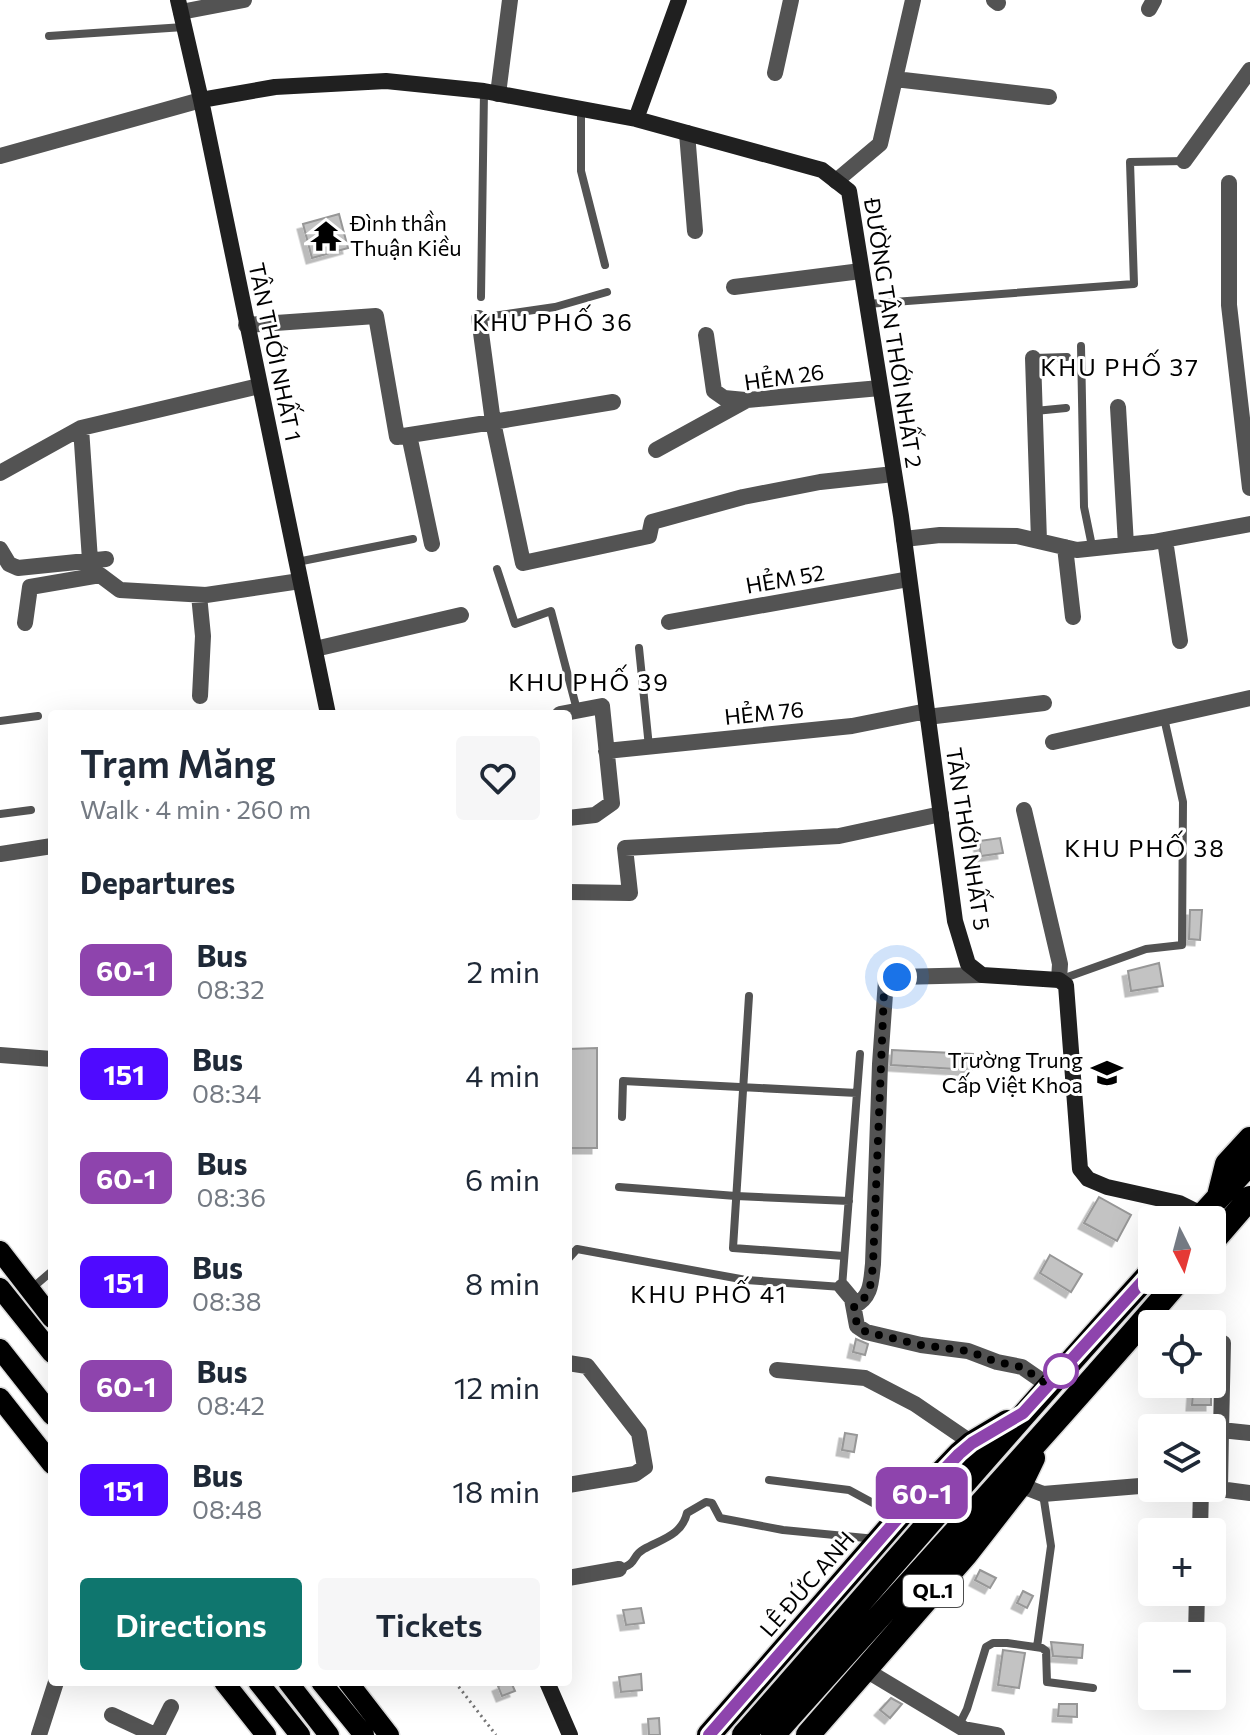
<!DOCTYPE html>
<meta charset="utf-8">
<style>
body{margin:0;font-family:Commissioner,sans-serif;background:#f6f6f7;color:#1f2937;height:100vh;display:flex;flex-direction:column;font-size:30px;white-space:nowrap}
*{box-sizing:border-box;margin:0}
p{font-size:26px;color:#747a83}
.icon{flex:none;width:44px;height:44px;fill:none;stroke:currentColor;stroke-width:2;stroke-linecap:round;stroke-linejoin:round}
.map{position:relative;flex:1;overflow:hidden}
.side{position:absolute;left:48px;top:710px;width:524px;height:976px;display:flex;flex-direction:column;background:#fff;border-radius:8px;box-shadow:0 8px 32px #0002}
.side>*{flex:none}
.badge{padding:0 16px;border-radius:12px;font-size:28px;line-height:52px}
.needle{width:52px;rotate:174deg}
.tools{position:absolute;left:1138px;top:1206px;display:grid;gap:16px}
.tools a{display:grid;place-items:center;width:88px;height:88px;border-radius:8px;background:#fff;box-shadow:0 8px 32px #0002;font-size:40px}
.you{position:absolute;width:40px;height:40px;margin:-20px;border:6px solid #fff;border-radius:50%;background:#1a73e8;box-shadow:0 0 0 12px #1a73e833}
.map>.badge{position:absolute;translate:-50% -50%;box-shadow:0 0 0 4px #fff}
h2{padding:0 32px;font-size:30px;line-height:72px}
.round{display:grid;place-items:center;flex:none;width:84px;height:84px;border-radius:8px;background:#f6f6f7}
.overview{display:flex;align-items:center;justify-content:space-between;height:136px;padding:0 32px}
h1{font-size:38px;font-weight:600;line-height:60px}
.primary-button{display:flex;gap:16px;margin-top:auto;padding:16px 32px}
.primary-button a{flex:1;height:92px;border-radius:8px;background:#0f766e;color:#fff;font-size:32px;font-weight:600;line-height:92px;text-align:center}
.primary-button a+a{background:#f6f6f7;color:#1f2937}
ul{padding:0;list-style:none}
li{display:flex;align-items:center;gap:24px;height:104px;padding:0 32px}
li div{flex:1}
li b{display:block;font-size:30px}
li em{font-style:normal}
li .badge{min-width:88px;font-weight:700;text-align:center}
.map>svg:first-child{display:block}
.building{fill:#c3c3c3;stroke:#979797;stroke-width:2;filter:url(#shadow)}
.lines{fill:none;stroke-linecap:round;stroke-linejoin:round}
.primary-casing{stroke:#dbdbdb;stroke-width:23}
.highway-casing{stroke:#dbdbdb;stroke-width:27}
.path{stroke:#757575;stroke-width:3;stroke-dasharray:2 4;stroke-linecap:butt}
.lane{stroke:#535353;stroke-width:8}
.street{stroke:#535353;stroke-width:16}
.secondary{stroke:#202020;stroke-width:16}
.primary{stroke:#000;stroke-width:20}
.highway{stroke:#000;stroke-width:24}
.line-casing{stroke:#fff;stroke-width:18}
.line{stroke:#8e44ad;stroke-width:12}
.walk{stroke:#000;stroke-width:8;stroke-dasharray:0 14.4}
.stop-dot{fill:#fff;stroke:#8e44ad;stroke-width:4}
.labels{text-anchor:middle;stroke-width:6;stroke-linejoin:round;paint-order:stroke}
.shield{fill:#fff;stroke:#4c4c4c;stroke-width:2}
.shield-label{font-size:20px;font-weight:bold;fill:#000}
.poi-label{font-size:22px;fill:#000;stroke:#fff;text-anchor:start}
.street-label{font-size:22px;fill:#000;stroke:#fff}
.neighbourhood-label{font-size:24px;letter-spacing:2px;fill:#000;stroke:#fff}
</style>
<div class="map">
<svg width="1250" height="1735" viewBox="0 0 1250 1735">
<defs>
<filter id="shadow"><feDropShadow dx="-5.5" dy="5.5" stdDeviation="0" flood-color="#0004"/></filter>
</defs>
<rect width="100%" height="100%" fill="#fff"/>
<!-- building -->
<path class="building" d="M339,214l9,34 -36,10 -9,-34z
M1000,838l3,15 -22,3 -2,-15z
M1190,910h12l-2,30 -11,-1z
M1159,963l4,23 -32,5 -3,-20z
M597,1048v100h-29v-99z
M892,1050l81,4 -1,16 -81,-5z
M1099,1197l32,18 -14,26 -33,-18z
M1050,1255l32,19 -11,18 -31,-19z
M856,1339l12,5 -3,11 -12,-3z
M1193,1391l18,1v13h-19z
M845,1433l12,2 -3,17 -12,-2z
M980,1570l16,8 -6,10 -15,-8z
M1023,1591l10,5 -6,12 -10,-5z
M641,1608l3,15 -18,2 -3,-15z
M1051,1642l32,3 -1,13 -29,-2z
M1003,1650l22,3 -6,35 -21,-3z
M641,1674l1,16 -21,2 -2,-15z
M507,1682h4l4,9 -13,5 -4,-10z
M891,1698l11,6 -12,14 -10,-8z
M1059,1704h18v13l-19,-1z
M659,1718l1,17h-11l-1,-16z"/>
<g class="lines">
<defs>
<path id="primary" d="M0,1251l52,67
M0,1288l52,65
M0,1349l52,66
M0,1398l52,66
M224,1682l42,53
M258,1682l42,53
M288,1682l41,53
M321,1682l43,53
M348,1682l41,53"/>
<path id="highway" d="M1219,1196l8,-32 23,-25
M1198,1220l52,-57
M1212,1242l38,-44
M709,1735l190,-218 60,-63 13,-11 35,-21
M744,1735c136,-155 270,-312 408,-464
M773,1735c135,-152 274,-301 406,-455
M808,1735l158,-181 54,-69 13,-27"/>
</defs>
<!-- primary casing -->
<use href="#primary" class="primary-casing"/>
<!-- highway casing -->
<use href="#highway" class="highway-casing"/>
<!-- path -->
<path class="path" d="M455,1682l41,53"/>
<!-- lane -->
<path class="lane" d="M49,36l135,-9
M581,109v62l24,94
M481,297l3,-206
M867,304l267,-20 -4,-122 54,-1
M479,318l76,-11 52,-15
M1081,346l3,161 8,39
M1034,358l33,-1
M1035,411l31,-3
M297,562l116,-23
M497,569l18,55 36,-13 26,99
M639,648l10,99
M0,721l38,-5
M0,814l31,-4
M1059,980l87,-31 36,-4 1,-143 -19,-84
M749,996l-16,252 111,8
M622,1117l1,-36 234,12
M619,1187l117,9 113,5
M568,1259l9,-10 169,31 96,7 18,-233
M31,1289l21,-18
M769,1480l80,10 46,25
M619,1569c20,-6 12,-13 25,-20 18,-10 38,-14 43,-36l19,-11 6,1 8,15 63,12 93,9
M1037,1647l14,-101 -8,-52
M959,1725l8,-16 19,-62 7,-4h14l35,5 4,3 1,31 46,6"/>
<!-- street -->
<path class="street" d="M994,0l4,3
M1149,9l5,-9
M181,12l63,-12
M775,73l16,-73
M895,79l154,18
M498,94l12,-94
M687,133l8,98
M0,156l201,-56
M1184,161l66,-91
M836,181l44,-37 33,-144
M1229,183v122l21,183
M734,287l127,-16
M246,325l130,-9 21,121 96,-15 -14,-104
M706,335l8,56 10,7 21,2
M1033,358l6,183
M613,402l-120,20 30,141 126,-27 3,-14 91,-25 77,-15 74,-8
M1118,407l8,138
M81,428l9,132
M409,435l23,109
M656,450l91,-50 133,-12
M0,473l81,-45 178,-42
M904,539l36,-4 77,1 60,14 76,-8 97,-18
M1165,540l15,101
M1065,547l8,70
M0,549l9,15 9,4 88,-9
M199,595l4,41 -3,60
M669,622l240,-43
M25,623l5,-36 70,-12 20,15 86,5 94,-14
M315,649l146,-34
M560,714l42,-8 10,97 -17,12 -27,3
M927,717l117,-14
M1053,742l197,-44
M606,751l246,-25 75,-15
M1024,810l36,154 -1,16
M0,854l52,-8
M568,892l62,1 -5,-45 214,-12 102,-22
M0,1055l52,4
M842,1287l10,12 5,27 9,6 55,13 47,6 29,11 25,5 26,18
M854,1306c18,-9 17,-25 19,-42l7,-200 6,-84 11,-3 85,-2
M568,1363l19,3 52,67 6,34 -10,7 -67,11
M777,1370l88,8 50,26 57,39
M1221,1430l2,-87
M1020,1485l23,9 109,-9
M1212,1488l38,5
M1220,1488l1,-58 29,3
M1200,1532l1,-44
M568,1578l51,-9
M1196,1636l1,-44
M864,1669l100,60 33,6
M112,1715l43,20
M39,1735l17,-53
M157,1735l14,-28"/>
<!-- secondary -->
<path class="secondary" d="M178,0l23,100 127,614
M201,100l74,-13 111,-6 98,10 152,28 51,14 135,37 27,21 52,325 54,405 13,43 14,11 77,5 7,5 14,184 8,10 19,8 72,16 24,12
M636,119l43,-119
M547,1682l23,53"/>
<!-- primary -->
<use href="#primary" class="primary"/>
<!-- highway -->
<use href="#highway" class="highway"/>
</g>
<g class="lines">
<defs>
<path id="line" d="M709,1735l190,-218 60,-63 13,-11 51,-30 129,-142"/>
</defs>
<!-- line casing -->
<use href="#line" class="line-casing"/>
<!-- line -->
<use href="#line" class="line"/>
<!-- walk -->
<path class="walk" d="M897,977l-11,3 -2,11 -11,273c-2,17 -1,33 -19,42l3,20 9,6 55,13 47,6 29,11 25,5 26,18 13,-14"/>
</g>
<!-- icons -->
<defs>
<symbol id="temple-bare" viewBox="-9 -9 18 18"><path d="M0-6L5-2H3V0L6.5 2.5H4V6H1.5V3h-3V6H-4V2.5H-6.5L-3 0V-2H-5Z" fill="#000" stroke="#fff" stroke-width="2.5" paint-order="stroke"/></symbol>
<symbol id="school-bare" viewBox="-9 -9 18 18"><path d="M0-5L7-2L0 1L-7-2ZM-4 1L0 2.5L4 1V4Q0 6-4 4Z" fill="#000" stroke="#fff" stroke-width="2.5" paint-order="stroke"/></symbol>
</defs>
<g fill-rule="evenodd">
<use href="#temple-bare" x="304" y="214" width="44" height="44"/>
<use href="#school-bare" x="1085" y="1051" width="44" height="44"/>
</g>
<!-- markers -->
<circle class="stop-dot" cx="1061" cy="1371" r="16"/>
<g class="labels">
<!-- shield labels -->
<rect class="shield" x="903" y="1575" width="60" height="32" rx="6"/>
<g class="shield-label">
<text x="933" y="1598">QL.1</text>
</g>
<!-- poi labels -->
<g class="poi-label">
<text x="350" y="231">Đình thần<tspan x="350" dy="25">Thuận Kiều</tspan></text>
<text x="1083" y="1068" text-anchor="end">Trường Trung<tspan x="1083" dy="25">Cấp Việt Khoa</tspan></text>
</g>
<!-- street labels -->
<g class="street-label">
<text transform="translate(893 333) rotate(81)" y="8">ĐƯỜNG TÂN THỚI NHẤT 2</text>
<text transform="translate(275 352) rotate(78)" y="8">TÂN THỚI NHẤT 1</text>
<text transform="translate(784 377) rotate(-8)" y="8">HẺM 26</text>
<text transform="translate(785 579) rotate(-10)" y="8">HẺM 52</text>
<text transform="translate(764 713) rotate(-6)" y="8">HẺM 76</text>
<text transform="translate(968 839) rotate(81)" y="8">TÂN THỚI NHẤT 5</text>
<text transform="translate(807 1584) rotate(-49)" y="8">LÊ ĐỨC ANH</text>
</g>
<!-- neighbourhood labels -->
<g class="neighbourhood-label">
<text x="553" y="331">KHU PHỐ 36</text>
<text x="1120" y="376">KHU PHỐ 37</text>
<text x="589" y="691">KHU PHỐ 39</text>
<text x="1145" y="857">KHU PHỐ 38</text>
<text x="709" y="1303">KHU PHỐ 41</text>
</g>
</g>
</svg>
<div class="tools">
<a><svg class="needle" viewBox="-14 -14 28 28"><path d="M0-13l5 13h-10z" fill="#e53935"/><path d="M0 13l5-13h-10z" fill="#747a83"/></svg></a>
<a><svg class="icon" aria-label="locate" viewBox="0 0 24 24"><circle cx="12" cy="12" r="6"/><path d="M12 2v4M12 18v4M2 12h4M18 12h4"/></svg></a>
<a><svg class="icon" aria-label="layers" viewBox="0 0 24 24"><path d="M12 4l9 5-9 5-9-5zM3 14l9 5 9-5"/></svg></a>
<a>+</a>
<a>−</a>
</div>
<div class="you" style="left:897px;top:977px"></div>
<b class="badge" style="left:922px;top:1493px;background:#8e44ad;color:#fff">60-1</b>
<section class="side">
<div class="overview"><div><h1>Trạm Măng</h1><p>Walk · 4 min · 260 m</p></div><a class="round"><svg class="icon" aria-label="heart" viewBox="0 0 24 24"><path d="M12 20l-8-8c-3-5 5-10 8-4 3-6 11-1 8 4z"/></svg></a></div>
<h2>Departures</h2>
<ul>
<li><span class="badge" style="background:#8e44ad;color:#fff">60-1</span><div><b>Bus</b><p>08:32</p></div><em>2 min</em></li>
<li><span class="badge" style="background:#4f0aff;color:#fff">151</span><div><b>Bus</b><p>08:34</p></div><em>4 min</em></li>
<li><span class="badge" style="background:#8e44ad;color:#fff">60-1</span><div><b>Bus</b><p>08:36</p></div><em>6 min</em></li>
<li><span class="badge" style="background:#4f0aff;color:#fff">151</span><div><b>Bus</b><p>08:38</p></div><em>8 min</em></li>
<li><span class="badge" style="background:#8e44ad;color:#fff">60-1</span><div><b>Bus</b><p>08:42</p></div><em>12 min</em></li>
<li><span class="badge" style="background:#4f0aff;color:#fff">151</span><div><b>Bus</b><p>08:48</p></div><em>18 min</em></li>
</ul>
<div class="primary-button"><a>Directions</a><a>Tickets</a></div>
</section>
</div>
